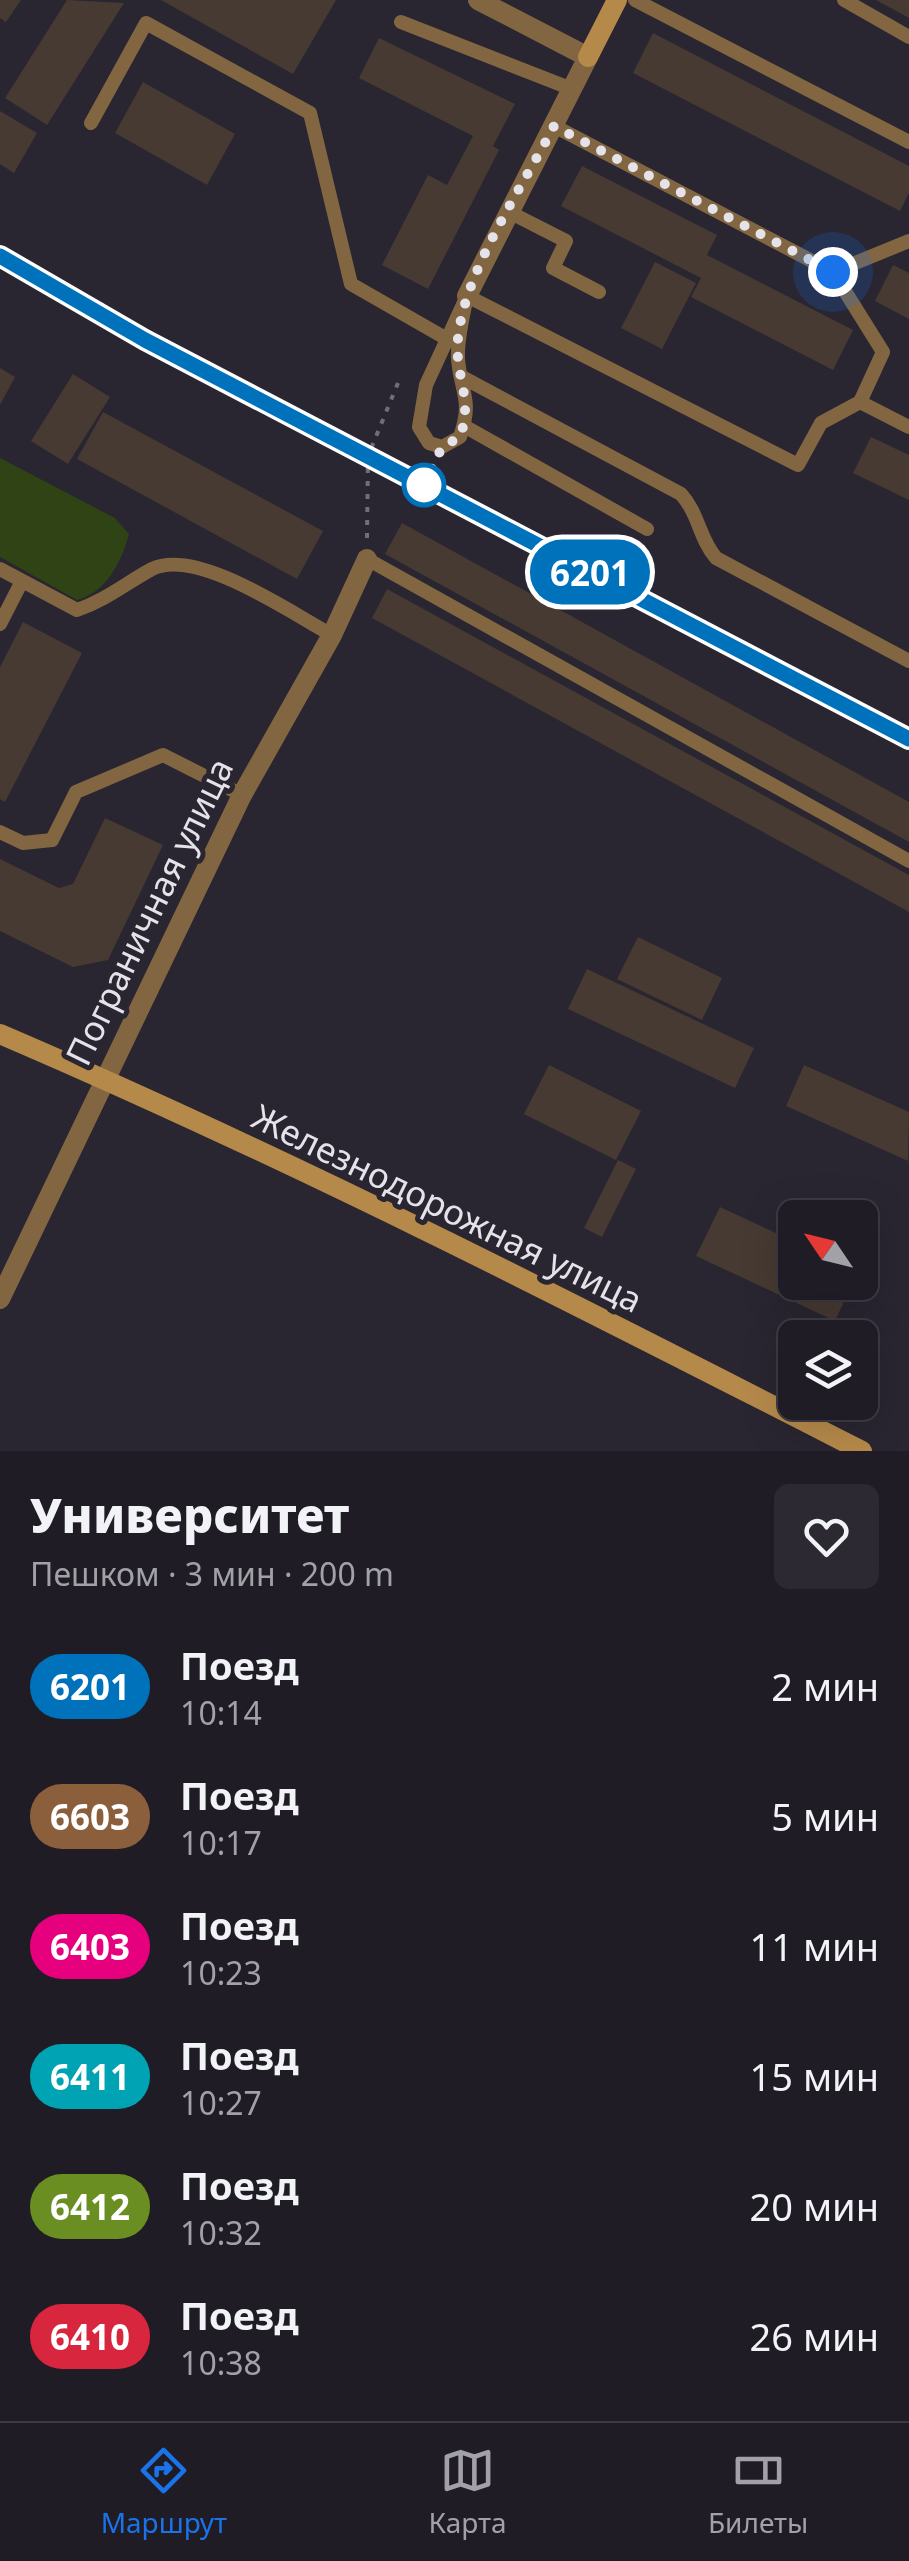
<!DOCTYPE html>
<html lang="ru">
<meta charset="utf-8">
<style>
body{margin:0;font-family:"Noto Sans",sans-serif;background:#2c2932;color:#f1f3f6;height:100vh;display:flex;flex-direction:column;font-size:38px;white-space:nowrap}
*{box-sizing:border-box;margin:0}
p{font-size:32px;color:#a1a1a7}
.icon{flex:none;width:55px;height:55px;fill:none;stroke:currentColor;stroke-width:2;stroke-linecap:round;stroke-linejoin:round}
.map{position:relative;height:1451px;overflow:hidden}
.side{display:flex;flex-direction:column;background:#1f1c25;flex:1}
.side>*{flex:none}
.badge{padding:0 20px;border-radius:32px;font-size:35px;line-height:65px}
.needle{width:65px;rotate:305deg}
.controls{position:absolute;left:778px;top:1200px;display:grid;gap:20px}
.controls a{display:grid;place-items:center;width:100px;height:100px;border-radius:15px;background:#1f1c25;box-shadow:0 10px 40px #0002,0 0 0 2px #3c3a42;font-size:50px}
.you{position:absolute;width:50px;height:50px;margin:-25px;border:8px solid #fff;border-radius:50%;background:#1a73e8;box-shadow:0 0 0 15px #1a73e833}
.map>.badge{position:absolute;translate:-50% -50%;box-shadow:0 0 0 5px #fff}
.round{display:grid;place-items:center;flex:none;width:105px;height:105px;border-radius:15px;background:#2c2932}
.summary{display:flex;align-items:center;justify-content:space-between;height:170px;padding:0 30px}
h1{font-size:48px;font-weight:800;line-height:75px}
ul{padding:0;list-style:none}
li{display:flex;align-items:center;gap:30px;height:130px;padding:0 30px}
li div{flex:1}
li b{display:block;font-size:38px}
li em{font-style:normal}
li .badge{min-width:110px;font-weight:700;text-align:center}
.dock{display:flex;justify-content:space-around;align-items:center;height:140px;border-top:2px solid #3c3a42;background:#1f1c25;font-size:28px;color:#a1a1a7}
.dock a{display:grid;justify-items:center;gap:5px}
.dock .on{color:#1a73e8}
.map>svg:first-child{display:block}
.green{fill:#2f4314}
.building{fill:#463a32}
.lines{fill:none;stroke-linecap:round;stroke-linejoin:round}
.path{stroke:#726e78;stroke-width:4;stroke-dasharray:5 8;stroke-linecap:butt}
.lane{stroke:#826641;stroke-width:14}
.street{stroke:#826641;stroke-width:20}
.secondary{stroke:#b5894a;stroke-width:20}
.rail{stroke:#9f9da5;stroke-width:8;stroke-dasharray:18 18;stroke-linecap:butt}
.line-casing{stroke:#fff;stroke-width:22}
.line{stroke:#0072bc;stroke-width:15}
.walk{stroke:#e5e3ea;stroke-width:10;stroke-dasharray:0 18}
.stop-dot{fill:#fff;stroke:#0072bc;stroke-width:5}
.labels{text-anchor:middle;stroke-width:10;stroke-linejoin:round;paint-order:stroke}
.street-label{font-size:35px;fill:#e5e3ea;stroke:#292531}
</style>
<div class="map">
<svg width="909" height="1451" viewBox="0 0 909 1451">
<rect width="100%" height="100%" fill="#292531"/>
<!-- green -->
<path class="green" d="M0,458l115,60 14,16c-7,27 -23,59 -52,66l-77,-43z"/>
<!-- building -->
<path class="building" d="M0,0h21l-15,22 -6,-4z
M67,0l57,3 -77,122 -42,-27z
M161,0h175l-43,74z
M876,0h33v18z
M653,33l256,133v27l-9,18 -267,-138z
M379,38l136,66 -22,42 6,4 -71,139 -46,-24 46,-90 19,10 26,-49 -114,-58z
M143,82l92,52 -28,51 -92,-52z
M0,111l37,22 -23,40 -14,-9z
M582,166l135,69 -10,20 146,75 -20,40 -142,-73 10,-19 -140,-72z
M655,262l41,21 -34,66 -41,-21z
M893,265l16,8v46l-34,-18z
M0,368l15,9 -15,28z
M73,374l37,23 -42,67 -37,-23z
M103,412l220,119 -26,48 -220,-120z
M871,437l38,18v45l-56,-27z
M402,523l507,279v40l-524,-288z
M387,589l522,286v37l-537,-294z
M23,622l59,31 -77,149 -5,-3v-132z
M105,818l58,27 -55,115 -35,7 -73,-36v-72l59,29 14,-4z
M638,937l84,41 -20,42 -85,-41z
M587,969l167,79 -19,40 -167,-79z
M549,1065l92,46 -25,49 -92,-46z
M804,1065l105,47 -1,49 -122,-55z
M618,1160l18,9 -34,68 -18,-9z
M720,1207l75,35v40h58l-18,39 -139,-65z"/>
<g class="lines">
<!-- path -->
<path class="path" d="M367,538l1,-82 30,-73"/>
<!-- lane -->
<path class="lane" d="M635,0l274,142
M844,0l65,37
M401,22l171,67
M91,123l55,-100 164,90 41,171 96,55
M554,126l279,146 50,80 -23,50 49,25
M509,212l57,29 -13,27 46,24
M833,272l76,-31
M467,296l331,169 23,-42 39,-21
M467,296c-4,21 -10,42 -9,63 3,35 15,40 2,78l-18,10 -13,-4 -10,-16 7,-42z
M462,377l219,117c18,20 18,44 35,64l193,103
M464,426l183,103
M367,559l542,302
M0,569l77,41c29,-10 49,-27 75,-41 45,-22 139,44 180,66
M0,624l22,-43
M0,832l23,11 29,-3 24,-48 87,-37 79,40"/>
<!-- street -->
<path class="street" d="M467,296l121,-239 -110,-57
M0,1299l242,-504 90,-160 35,-76"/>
<!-- secondary -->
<path class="secondary" d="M588,57l29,-57
M0,1034c292,125 579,272 862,417"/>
<!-- rail -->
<path class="rail" d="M0,256l145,83 764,399"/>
</g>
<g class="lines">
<defs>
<path id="line" d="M0,256l145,84 764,399"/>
</defs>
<!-- line casing -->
<use href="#line" class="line-casing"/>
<!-- line -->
<use href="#line" class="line"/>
<!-- walk -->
<path class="walk" d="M424,485l18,-38 18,-10c14,-40 -6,-61 -2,-99 7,-68 64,-150 96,-212l279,146"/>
</g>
<!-- markers -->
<circle class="stop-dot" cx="424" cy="485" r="20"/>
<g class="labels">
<!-- street labels -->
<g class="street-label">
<text transform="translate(150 912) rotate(-64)" y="12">Пограничная улица</text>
<text transform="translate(447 1209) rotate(26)" y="12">Железнодорожная улица</text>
</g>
</g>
</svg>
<div class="controls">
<a><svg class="needle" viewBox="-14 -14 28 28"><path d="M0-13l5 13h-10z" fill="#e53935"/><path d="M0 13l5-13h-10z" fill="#a1a1a7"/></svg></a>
<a><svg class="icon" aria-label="layers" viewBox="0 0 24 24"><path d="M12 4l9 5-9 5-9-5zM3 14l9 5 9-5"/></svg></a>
</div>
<div class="you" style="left:833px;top:272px"></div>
<b class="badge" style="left:590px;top:572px;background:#0072bc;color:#fff">6201</b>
</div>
<section class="side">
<div class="summary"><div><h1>Университет</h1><p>Пешком · 3 мин · 200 m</p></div><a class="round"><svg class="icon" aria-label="heart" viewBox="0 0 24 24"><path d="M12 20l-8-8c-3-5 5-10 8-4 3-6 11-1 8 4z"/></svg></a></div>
<ul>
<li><span class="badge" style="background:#0072bc;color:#fff">6201</span><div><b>Поезд</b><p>10:14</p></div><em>2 мин</em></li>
<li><span class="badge" style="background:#8b5e3c;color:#fff">6603</span><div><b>Поезд</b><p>10:17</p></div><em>5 мин</em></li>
<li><span class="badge" style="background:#e6007e;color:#fff">6403</span><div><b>Поезд</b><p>10:23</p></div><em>11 мин</em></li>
<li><span class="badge" style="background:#00a3b4;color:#fff">6411</span><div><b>Поезд</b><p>10:27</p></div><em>15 мин</em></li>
<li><span class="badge" style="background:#6b8e23;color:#fff">6412</span><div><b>Поезд</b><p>10:32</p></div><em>20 мин</em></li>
<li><span class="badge" style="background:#d7263d;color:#fff">6410</span><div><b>Поезд</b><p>10:38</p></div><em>26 мин</em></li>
</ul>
</section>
<nav class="dock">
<a class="on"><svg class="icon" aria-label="directions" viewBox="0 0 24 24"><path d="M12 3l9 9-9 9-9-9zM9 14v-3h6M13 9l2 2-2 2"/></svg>Маршрут</a>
<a><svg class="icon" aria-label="map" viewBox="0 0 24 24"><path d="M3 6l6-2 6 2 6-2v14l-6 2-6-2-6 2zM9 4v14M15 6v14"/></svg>Карта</a>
<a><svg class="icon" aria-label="tickets" viewBox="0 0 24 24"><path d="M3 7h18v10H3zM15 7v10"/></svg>Билеты</a>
</nav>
